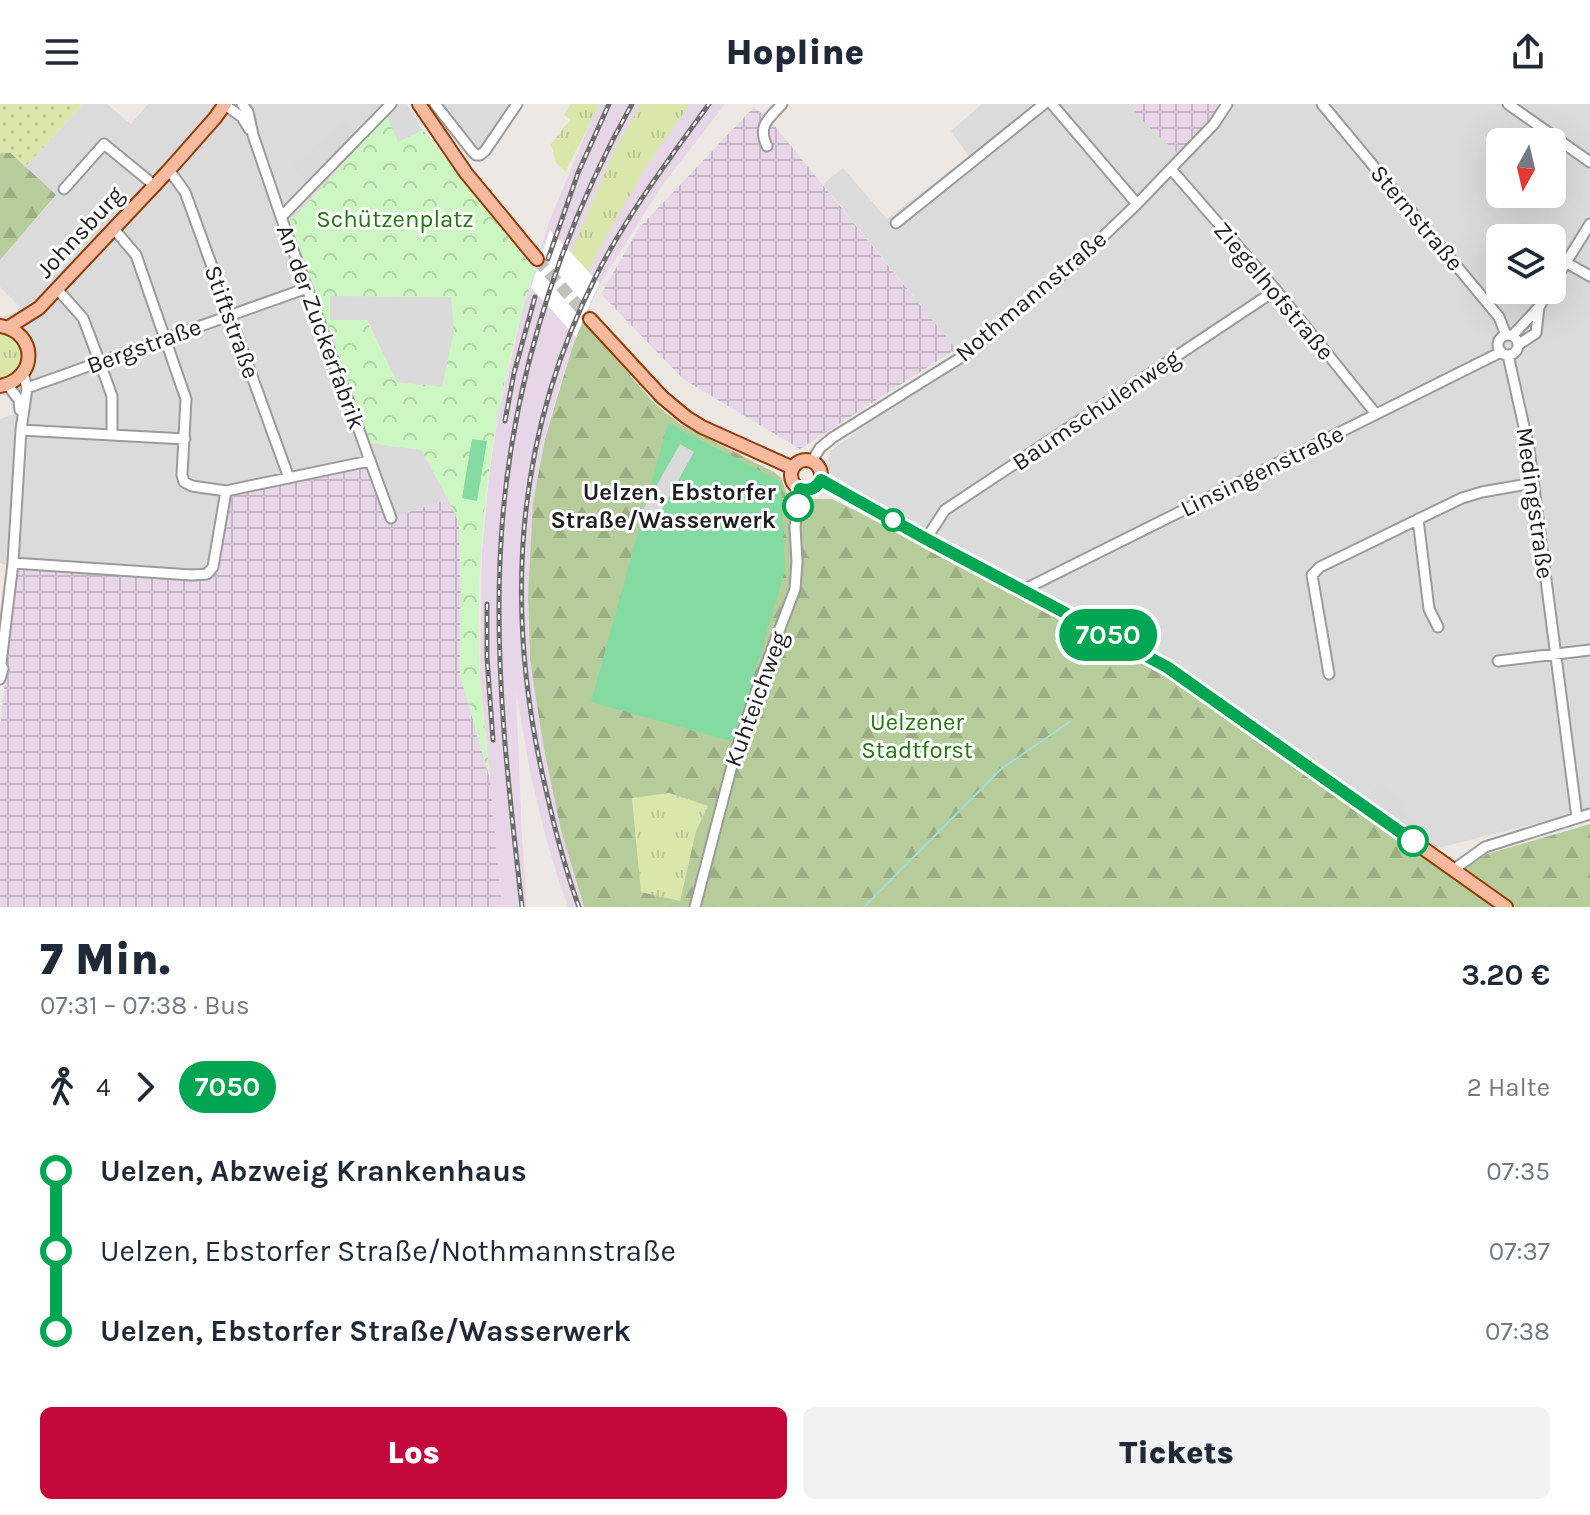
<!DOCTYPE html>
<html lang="de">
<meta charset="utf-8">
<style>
body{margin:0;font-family:Karla,sans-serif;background:#f2f2f3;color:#1f2937;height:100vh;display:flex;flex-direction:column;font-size:30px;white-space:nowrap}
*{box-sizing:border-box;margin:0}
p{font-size:26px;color:#747a83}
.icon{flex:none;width:44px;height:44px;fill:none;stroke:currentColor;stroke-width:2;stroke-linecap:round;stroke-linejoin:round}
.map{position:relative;height:803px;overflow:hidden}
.drawer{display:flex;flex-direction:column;background:#fff;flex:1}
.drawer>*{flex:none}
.badge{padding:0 16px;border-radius:26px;font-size:28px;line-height:52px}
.needle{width:52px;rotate:188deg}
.controls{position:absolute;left:1486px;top:24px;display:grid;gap:16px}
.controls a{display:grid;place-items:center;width:80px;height:80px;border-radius:12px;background:#fff;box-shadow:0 8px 32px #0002;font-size:40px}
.map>.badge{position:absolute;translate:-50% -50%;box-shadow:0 0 0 4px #fff}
.legs{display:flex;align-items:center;gap:12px;height:88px;padding:0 40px;font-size:26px}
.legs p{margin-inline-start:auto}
.head{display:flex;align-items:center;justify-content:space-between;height:136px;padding:0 40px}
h1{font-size:44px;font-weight:800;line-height:60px}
.primary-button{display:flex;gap:16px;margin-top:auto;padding:16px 40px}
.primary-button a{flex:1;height:92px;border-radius:12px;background:#c4073a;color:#fff;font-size:32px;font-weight:800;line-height:92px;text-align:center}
.primary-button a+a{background:#f2f2f3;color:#1f2937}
ul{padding:0 40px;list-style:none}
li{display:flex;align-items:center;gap:28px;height:80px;font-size:30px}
li i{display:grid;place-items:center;width:12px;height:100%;margin:0 10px;background:currentColor}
li i::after{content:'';width:20px;height:20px;margin:-10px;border:6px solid;border-radius:50%;background:#fff}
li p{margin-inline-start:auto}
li:first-child i{background:linear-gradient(#0000 50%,currentColor 0)}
li:last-child i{background:linear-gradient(currentColor 50%,#0000 0)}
header{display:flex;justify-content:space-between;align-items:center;height:104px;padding:0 40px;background:#fff;font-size:36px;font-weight:800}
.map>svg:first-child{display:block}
.residential{fill:#dcdbdb;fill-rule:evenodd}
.industrial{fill:url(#industrial-grid)}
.railway{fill:#e6d6e7}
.grass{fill:url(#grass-tufts)}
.forest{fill:url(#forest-firs);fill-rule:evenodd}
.park{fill:url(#park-crowns);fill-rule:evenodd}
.garden{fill:url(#garden-dots)}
.pitch{fill:#84dba2}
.parking{fill:#dadada}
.pier{fill:#fff}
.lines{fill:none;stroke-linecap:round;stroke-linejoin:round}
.stream{stroke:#a6dbd8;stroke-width:2}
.major-tunnel{stroke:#c4c0bc;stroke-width:12;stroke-dasharray:12 6;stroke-linecap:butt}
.minor-casing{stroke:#9b9b9b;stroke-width:13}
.major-casing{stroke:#923d05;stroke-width:16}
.minor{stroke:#fff;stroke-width:9}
.major{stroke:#f8ba9f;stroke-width:12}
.rail-casing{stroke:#6c6c6c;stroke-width:5}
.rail{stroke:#fff;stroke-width:2;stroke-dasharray:6;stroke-linecap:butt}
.line-1-casing{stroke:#fff;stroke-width:18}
.line-1{stroke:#00a651;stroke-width:12}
.stop-1-dot{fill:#fff;stroke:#00a651;stroke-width:4}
.labels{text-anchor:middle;stroke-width:6;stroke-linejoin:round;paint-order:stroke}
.street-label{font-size:24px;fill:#1e1e1e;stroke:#fff}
.park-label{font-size:24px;fill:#23780f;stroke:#fff}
.stop-label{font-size:24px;font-weight:bold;fill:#1e1e1e;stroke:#fff;text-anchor:end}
</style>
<header><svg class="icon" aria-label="menu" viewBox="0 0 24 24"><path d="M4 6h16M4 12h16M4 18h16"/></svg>Hopline<svg class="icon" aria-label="share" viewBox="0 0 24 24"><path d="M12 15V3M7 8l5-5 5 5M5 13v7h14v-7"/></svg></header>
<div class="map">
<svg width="1590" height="803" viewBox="0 0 1590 803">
<defs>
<pattern id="industrial-grid" width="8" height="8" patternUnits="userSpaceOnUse" patternTransform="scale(2)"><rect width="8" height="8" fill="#e6d6e7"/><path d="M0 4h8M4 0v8" fill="none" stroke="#c5b7c6"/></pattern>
<pattern id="grass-tufts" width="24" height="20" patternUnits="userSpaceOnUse" patternTransform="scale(2)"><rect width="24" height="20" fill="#d9e7ab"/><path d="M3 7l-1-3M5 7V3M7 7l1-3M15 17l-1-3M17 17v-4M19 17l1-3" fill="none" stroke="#bac693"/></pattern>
<pattern id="forest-firs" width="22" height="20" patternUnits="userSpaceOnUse" patternTransform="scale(2)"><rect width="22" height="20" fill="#b6cc9a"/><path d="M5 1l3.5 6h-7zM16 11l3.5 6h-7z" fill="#9caf84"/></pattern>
<pattern id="park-crowns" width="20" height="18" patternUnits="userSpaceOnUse" patternTransform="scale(2)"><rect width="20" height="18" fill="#ccf7c2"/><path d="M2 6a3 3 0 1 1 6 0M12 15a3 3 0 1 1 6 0" fill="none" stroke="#afd3a6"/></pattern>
<pattern id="garden-dots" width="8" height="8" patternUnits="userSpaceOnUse" patternTransform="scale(2)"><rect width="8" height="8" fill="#d9e7ab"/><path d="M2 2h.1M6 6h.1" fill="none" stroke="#bac693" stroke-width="1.8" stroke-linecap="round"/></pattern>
</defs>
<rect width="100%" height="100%" fill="#eee8e4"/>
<!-- residential -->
<path class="residential" d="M83,0h24l24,20 17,-20h254l-15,12 -98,107 88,242 -146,29 -21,88 -194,-14 -16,-5v-144l14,-5 -5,-16 -9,-5v-75l22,-9 -22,-22v-27l56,-64 -31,-29z
M430,0h91l-41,59z
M982,0h608v706l-156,39 -243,-171 -265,-143 -95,-61 -4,-10 3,-13 40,-29 99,-62 -13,-11 -133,-165 20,-16 44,51 82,-63 -18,-25zM1500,38h52v52h-52zM1500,134h52v52h-52z"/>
<!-- industrial -->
<path class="industrial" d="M1128,0h93l-5,11 -28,31 -11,7 -34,-32z
M754,3l15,12 187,230 -156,100 -117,-70 -82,-85 38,-66z
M377,361l19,51 52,-17 11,24 2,68 -1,84 30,104 12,128h-502v-178l16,-161 194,14 21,-88z"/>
<!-- railway -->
<path class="railway" d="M598,0h127l-64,83 -62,99 -27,62 -16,49 -11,42 -12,64 -5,92v35l2,30 49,232 5,15h-16l-11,-32 -11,-37 -16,-66 -14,-81 6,146 5,70h-25l-22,-232 2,-122 7,-76 9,-62 27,-115 24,-78z"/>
<!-- grass -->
<path class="grass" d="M571,0h29l-35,68 -9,-9 -5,-19 19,-24 -6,-5z
M641,0h49l-44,63 -35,61 -34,66 -16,-18 54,-127z
M0,226l12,4 11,16v13l-8,11 -15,6z
M669,689l39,13 -12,25 -16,71 -39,-10 -9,-94z"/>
<!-- forest -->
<path class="forest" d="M0,49h11l45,42 -56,65z
M583,217l71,82 13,11 13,10 94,48 7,6 7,18 21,3h23l190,95 162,91 268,192 35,-23 103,-30v83h-1006l-23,-77 -17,-81 -14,-89 -2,-65 5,-92 12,-64 27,-91zM669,689l39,13 -12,25 -16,70 -39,-9 -9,-94z"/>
<!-- park -->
<path class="park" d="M387,12l12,25 24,-11 112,140c-42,126 -62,272 -55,405 2,35 7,70 10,104l-30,-104 1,-84 -2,-68 -11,-24 -27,-49 -52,-7 -80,-220zM451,193l-54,85 -31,-62z"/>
<!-- garden -->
<path class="garden" d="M0,0h83l-58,63 -14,-14h-11z"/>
<!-- pitch -->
<path class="pitch" d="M668,319l113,59 4,89 -51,171 -143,-40z
M472,335l15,2 -10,60 -15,-3z"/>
<!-- parking -->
<path class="parking" d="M402,0h5l16,26 -25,12 -11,-26z
M345,17l12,12 -50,51 -14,-18z
M330,192l121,1 3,34 -12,56 -45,-5 -30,-62h-37z
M369,339l52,7 27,49 -52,17z
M680,340l14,8 -37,66 -14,-8z
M1378,679l28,21 -4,6 17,12 -7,10 -46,-32z"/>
<!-- pier -->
<path class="pier" d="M550,126l49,53 -23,54 -45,-50z"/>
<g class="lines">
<!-- stream -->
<path class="stream" d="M864,803l137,-138 70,-48"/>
<!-- major-tunnel -->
<path class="major-tunnel" d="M537,155l53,60"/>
<defs>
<path id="minor" d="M242,0l6,8 5,23 28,82 110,301
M435,0l37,47 4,4h4l5,-4 32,-47
M1052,0l85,100
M1322,0l177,213 7,18
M1508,0l82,58
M225,1l17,12 7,12
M767,42c-10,-21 2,-27 15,-42
M1171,65l105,121 100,124
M169,66l16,22 104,286
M64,85l40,-45 50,41
M281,113l110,-113
M896,119l148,-119
M114,125l22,26 50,144 -4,76 2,7 8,4 34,5
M1565,158l25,14
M1552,181l38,-61
M57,185l26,29 17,45 12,33v39
M1498 241a10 10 0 1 1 20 0a10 10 0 1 1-20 0Z
M1512,232l27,-29
M1518,241l18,-12 3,-26 10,-17
M1508,251l21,94 48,369
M7,280l12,16 1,10
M27,284l280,-100
M21,326l164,9
M812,357l8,-13 12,-10 128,-80 106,-86 71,-68 77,-80 13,-20
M1418,415l11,90 9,18
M926,435l19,-29 331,-220
M13,459l179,12 15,-1 6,-7 13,-76 143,-30
M1023,486l478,-238
M1498,557l92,-11
M0,558l3,7 -3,10
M1,559l12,-100 8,-133 6,-42 -4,-15
M1329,570l-17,-99 8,-8 142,-69 20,-6 51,-9
M1453,766l32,-23 105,-33
M695,803l40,-153 22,-65 38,-100 2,-27 -2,-35 5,-38"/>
<path id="major" d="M419,0l47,69 71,86
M590,215l72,78 24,20 16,10 91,41
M0,222c38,6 38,53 0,60
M9,223l30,-19 130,-138 46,-52 10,-14
M791 371a15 15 0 1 1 30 0a15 15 0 1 1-30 0Z
M821,376l105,59 241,128 339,240"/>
</defs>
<!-- minor casing -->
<use href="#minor" class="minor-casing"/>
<!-- major casing -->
<use href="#major" class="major-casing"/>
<!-- minor -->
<use href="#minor" class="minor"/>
<!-- major -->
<use href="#major" class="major"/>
<defs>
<path id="rail" d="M548,155l30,-86 31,-69
M505,317l9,-48 21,-76
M487,500v54l6,82
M522,803c-13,-115 -27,-230 -22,-346 6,-159 54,-318 132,-457
M579,803c-14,-38 -24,-77 -33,-117 -42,-176 -33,-350 50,-514 31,-61 73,-117 113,-172"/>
</defs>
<!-- rail casing -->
<use href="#rail" class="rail-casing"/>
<!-- rail -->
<use href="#rail" class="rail"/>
</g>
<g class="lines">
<defs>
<path id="line-1" d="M798,402l2,-17c10,2 16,0 21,-9l105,59 241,128 246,174"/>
</defs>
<!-- line-1 casing -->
<use href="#line-1" class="line-1-casing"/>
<!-- line-1 -->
<use href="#line-1" class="line-1"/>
</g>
<!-- markers -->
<g class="stop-1-dot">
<circle cx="798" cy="402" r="14"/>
<circle cx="893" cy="416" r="10"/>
<circle cx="1413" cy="737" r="14"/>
</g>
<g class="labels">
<!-- street labels -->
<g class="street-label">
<text transform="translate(1417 114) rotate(50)" y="8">Sternstraße</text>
<text transform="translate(80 128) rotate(-47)" y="8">Johnsburg</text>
<text transform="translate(1274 187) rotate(50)" y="8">Ziegelhofstraße</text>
<text transform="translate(1031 192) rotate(-40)" y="8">Nothmannstraße</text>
<text transform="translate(232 218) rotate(70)" y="8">Stiftstraße</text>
<text transform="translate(321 223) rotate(70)" y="8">An der Zuckerfabrik</text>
<text transform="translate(144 242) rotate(-20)" y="8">Bergstraße</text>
<text transform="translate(1096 306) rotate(-34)" y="8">Baumschulenweg</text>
<text transform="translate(1262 367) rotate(-26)" y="8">Linsingenstraße</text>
<text transform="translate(1535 399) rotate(82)" y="8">Medingstraße</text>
<text transform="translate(756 595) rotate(-70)" y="8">Kuhteichweg</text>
</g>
<!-- park labels -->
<g class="park-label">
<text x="395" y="123">Schützenplatz</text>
<text x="917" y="626">Uelzener<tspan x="917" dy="28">Stadtforst</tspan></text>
</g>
<!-- stop labels -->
<g class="stop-label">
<text x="776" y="396">Uelzen, Ebstorfer<tspan x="776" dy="28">Straße/Wasserwerk</tspan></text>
</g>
</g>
</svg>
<div class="controls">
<a><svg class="needle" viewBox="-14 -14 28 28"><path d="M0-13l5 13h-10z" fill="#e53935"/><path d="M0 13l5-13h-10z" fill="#747a83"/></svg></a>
<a><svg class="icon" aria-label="layers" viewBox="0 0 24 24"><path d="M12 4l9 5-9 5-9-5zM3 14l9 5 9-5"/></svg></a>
</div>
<b class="badge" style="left:1108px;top:531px;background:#00a651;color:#fff">7050</b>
</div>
<section class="drawer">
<div class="head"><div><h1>7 Min.</h1><p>07:31 – 07:38 · Bus</p></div><b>3.20 €</b></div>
<div class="legs"><svg class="icon" aria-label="walk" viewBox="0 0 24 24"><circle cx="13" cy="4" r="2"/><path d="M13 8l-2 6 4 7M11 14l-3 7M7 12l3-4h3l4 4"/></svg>4<svg class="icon" aria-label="forward" viewBox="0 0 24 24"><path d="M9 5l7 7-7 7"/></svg><b class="badge" style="background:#00a651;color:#fff">7050</b><p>2 Halte</p></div>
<ul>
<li><i style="color:#00a651"></i><b>Uelzen, Abzweig Krankenhaus</b><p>07:35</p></li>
<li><i style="color:#00a651"></i><span>Uelzen, Ebstorfer Straße/Nothmannstraße</span><p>07:37</p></li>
<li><i style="color:#00a651"></i><b>Uelzen, Ebstorfer Straße/Wasserwerk</b><p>07:38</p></li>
</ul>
<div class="primary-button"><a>Los</a><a>Tickets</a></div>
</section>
